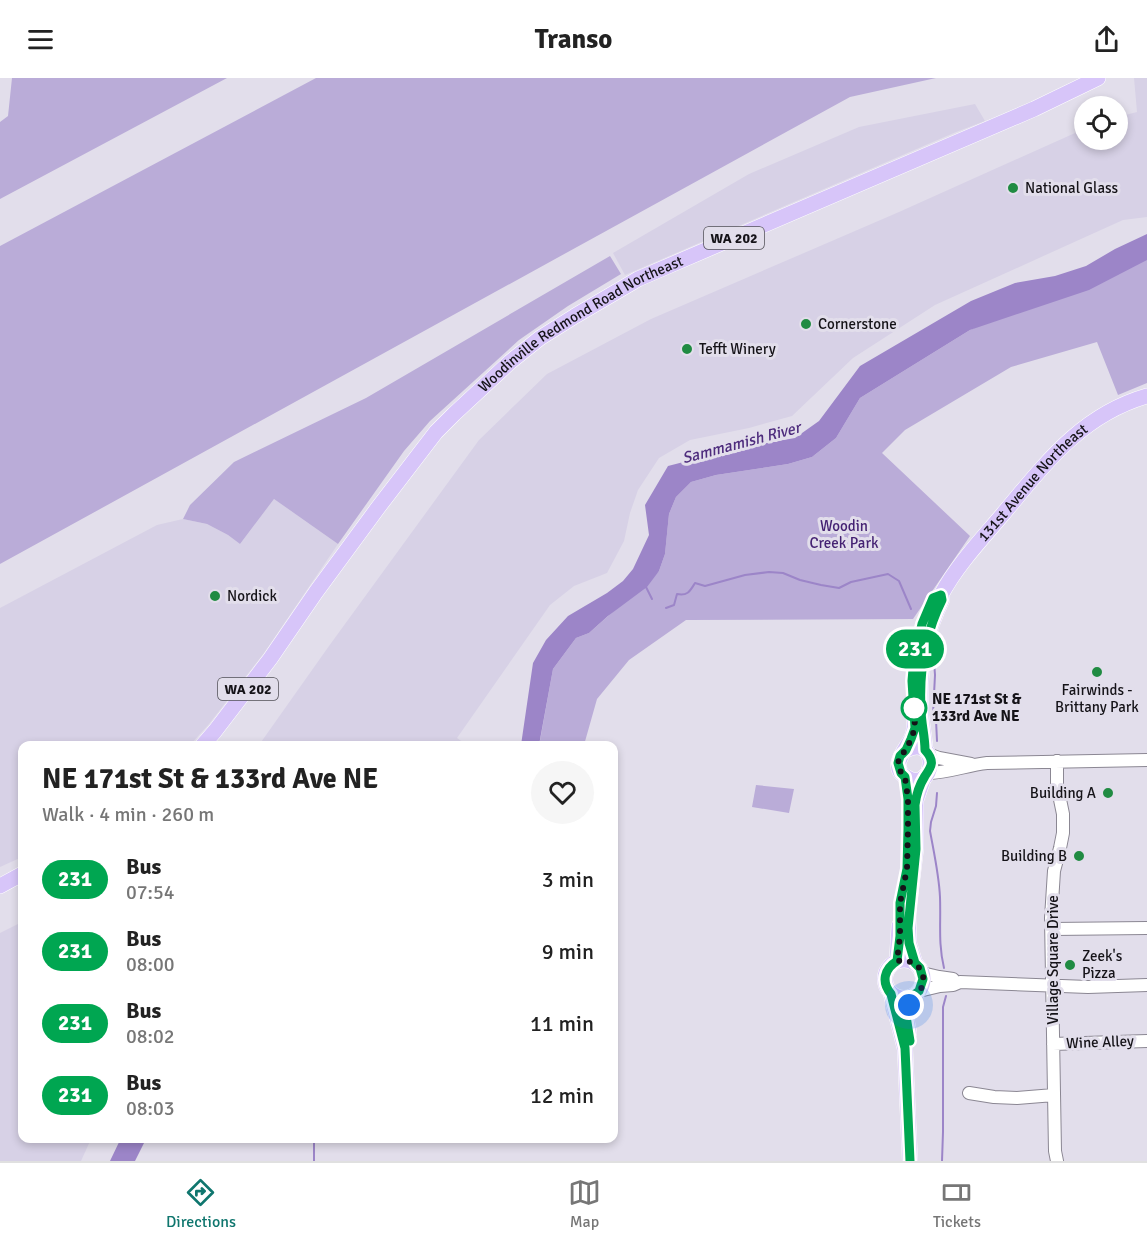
<!DOCTYPE html>
<meta charset="utf-8">
<style>
body{margin:0;font-family:Signika,sans-serif;background:#f6f6f6;color:#222;height:100vh;display:flex;flex-direction:column;font-size:22px;white-space:nowrap}
*{box-sizing:border-box;margin:0}
p{font-size:20px;color:#767676}
.icon{flex:none;width:33px;height:33px;fill:none;stroke:currentColor;stroke-width:2;stroke-linecap:round;stroke-linejoin:round}
.map{position:relative;flex:1;overflow:hidden}
.drawer{position:absolute;left:18px;top:663px;width:600px;height:402px;display:flex;flex-direction:column;background:#fff;border-radius:12px;box-shadow:0 3px 9px #0003}
.drawer>*{flex:none}
.badge{padding:0 12px;border-radius:20px;font-size:21px;line-height:39px}
.tools{position:absolute;left:1074px;top:18px;display:grid;gap:12px}
.tools a{display:grid;place-items:center;width:54px;height:54px;border-radius:50%;background:#fff;box-shadow:0 3px 9px #0003;font-size:30px}
.you{position:absolute;width:30px;height:30px;margin:-15px;border:4px solid #fff;border-radius:50%;background:#1a73e8;box-shadow:0 0 0 9px #1a73e833}
.map>.badge{position:absolute;translate:-50% -50%;box-shadow:0 0 0 3px #fff}
.round{display:grid;place-items:center;flex:none;width:63px;height:63px;border-radius:32px;background:#f6f6f6}
.headline{display:flex;align-items:center;justify-content:space-between;height:102px;padding:0 24px}
h1{font-size:28px;font-weight:700;line-height:45px}
ul{padding:0;list-style:none}
li{display:flex;align-items:center;gap:18px;height:72px;padding:0 24px}
li div{flex:1}
li b{display:block;font-size:22px}
li em{font-style:normal}
li .badge{min-width:66px;font-weight:700;text-align:center}
header{display:flex;justify-content:space-between;align-items:center;height:78px;padding:0 24px;background:#fff;font-size:27px;font-weight:700}
.tab-bar{display:flex;justify-content:space-around;align-items:center;height:84px;border-top:2px solid #e0e0e0;background:#fff;font-size:16px;color:#767676}
.tab-bar a{display:grid;justify-items:center;gap:3px}
.tab-bar .current{color:#0f766e}
.map>svg:first-child{display:block}
.built{fill:#d7d1e6}
.green{fill:#baacd8}
.water{fill:#9c85c8}
.lines{fill:none;stroke-linecap:round;stroke-linejoin:round}
.stream{stroke:#9c85c8;stroke-width:2}
.minor-casing{stroke:#8b8793;stroke-width:14}
.major-casing{stroke:#fff;stroke-width:16}
.minor{stroke:#fff;stroke-width:12}
.major{stroke:#d7c5f9;stroke-width:15}
.line-casing{stroke:#fff;stroke-width:14}
.line{stroke:#00a651;stroke-width:9}
.walk{stroke:#151318;stroke-width:6;stroke-dasharray:0 10.8}
.poi-dot{fill:#208b42;stroke:#e2deeb;stroke-width:2}
.stop-dot{fill:#fff;stroke:#00a651;stroke-width:3}
.labels{text-anchor:middle;stroke-width:6;stroke-linejoin:round;paint-order:stroke}
.shield{fill:#e2deeb;stroke:#525057;stroke-width:1.5}
.shield-label{font-size:14px;font-weight:bold;fill:#151318}
.poi-label{font-size:15px;fill:#151318;stroke:#e2deeb;text-anchor:start}
.street-label{font-size:15px;fill:#151318;stroke:#e2deeb}
.park-label{font-size:15px;fill:#452273;stroke:#e2deeb}
.stop-label{font-size:15px;font-weight:bold;fill:#151318;stroke:#e2deeb;text-anchor:start}
.water-label{font-size:16px;font-style:italic;fill:#4e2c7d;stroke:#e2deeb}
</style>
<header><svg class="icon" aria-label="menu" viewBox="0 0 24 24"><path d="M4 6h16M4 12h16M4 18h16"/></svg>Transo<svg class="icon" aria-label="share" viewBox="0 0 24 24"><path d="M12 15V3M7 8l5-5 5 5M5 13v7h14v-7"/></svg></header>
<div class="map">
<svg width="1147" height="1083" viewBox="0 0 1147 1083">
<rect width="100%" height="100%" fill="#e2deeb"/>
<!-- built -->
<path class="built" d="M1134,0h13v139l-24,3 -188,85 -82,53 -61,58 -43,12 -59,12 -31,18 -21,32 -8,23 -6,28 -17,32 -33,13 -24,19 -93,133 10,7h-208l70,-99 150,-206 68,-66 104,-55 248,-107 185,-83v11h34v-23l19,-5z
M975,26l10,17 -29,11 -331,143 -12,-22 136,-79 110,-47z
M274,421l64,45 -74,109 -55,71 -19,21 -168,1v111l-22,10v-259l157,-83 26,-6 24,5 21,11 12,9z
M22,844v216l69,1 -10,22h-81v-228z"/>
<!-- green -->
<path class="green" d="M12,0h215l-227,121v-77l8,-6z
M316,0h620l-86,19 -850,467v-318z
M1147,171v134l-29,12 -21,-53 -86,25 -106,63 -23,23 88,83 -57,83 -227,1 -57,40 -32,39 -13,46 -45,1 14,-77 23,-31 13,-5 70,-62 6,-17 4,-40 7,-17 15,-15 25,-7 72,-11 24,-7 24,-19 24,-40 110,-68z
M610,178l11,18 -53,32 -49,34 -89,81 -26,30 -66,93 -64,-45 -34,45 -12,-9 -21,-11 -24,-5 7,-14 44,-43 132,-64z
M756,707l38,4 -5,24 -37,-6z"/>
<!-- water -->
<path class="water" d="M1147,156v26l-58,30 -119,40 -110,68 -24,40 -24,19 -24,7 -72,11 -25,7 -15,15 -7,17 -4,40 -6,17 -12,16 -39,29 -19,17 -13,5 -23,31 -14,76h-18l12,-82 13,-23 22,-24 39,-23 16,-12 10,-12 16,-34 -4,-30 23,-39 70,-18 57,-10 24,-17 41,-55 111,-65 44,-18 40,-7 31,-10 29,-17z
M121,1060l25,1 -11,22h-25z"/>
<g class="lines">
<!-- stream -->
<path class="stream" d="M645,507l7,14
M666,530l8,-3 3,-11c11,2 13,-3 18,-11l10,3 40,-11 24,-3 14,1 17,7 21,5 18,3 12,-6 37,-8 11,7 12,28
M934,583l1,14 -2,39 3,6 1,21
M937,715l-1,13 -5,16 -1,9c4,22 9,44 10,66 1,26 -2,46 4,71
M314,1060v23
M942,1083l1,-29v-125l3,-11"/>
<defs>
<path id="minor" d="M928,676l11,4 32,6
M928,695c20,0 39,-8 59,-10l160,-3
M1052,851l95,-1
M922,895l17,4 14,2
M919,913l21,-5 13,-1 7,-3 128,5 59,-2
M1053,966l94,-3
M969,1015l25,4 23,1 37,-3
M1057,1083l-2,-10 -4,-233 3,-47 6,-23 3,-15v-19l-6,-29v-24"/>
<g id="major">
<path id="s1" d="M202,668l13,-15 55,-72 46,-67 61,-83 59,-77 18,-18 56,-52 30,-24 35,-22 63,-37 396,-170 64,-31"/>
<path d="M906,672c35,-17 29,46 0,27 -18,-11 1,-28 6,-40 3,-8 3,-15 2,-23"/>
<path id="s2" d="M925,672c0,-14 -4,-27 -4,-41 -2,-38 4,-75 21,-109l-1,-5c16,-30 40,-55 62,-81 42,-50 78,-99 144,-118"/>
<path d="M0,808l22,-12"/>
<circle cx="904" cy="901" r="19"/>
<path d="M897,883l2,-35"/>
<path d="M915,885l-6,-20 -1,-30 8,-65v-48l8,-23"/>
<path d="M891,916l14,55 5,112"/>
<path d="M909,955l-3,-17 5,-19"/>
</g>
</defs>
<!-- minor casing -->
<use href="#minor" class="minor-casing"/>
<!-- major casing -->
<use href="#major" class="major-casing"/>
<!-- minor -->
<use href="#minor" class="minor"/>
<!-- major -->
<use href="#major" class="major"/>
</g>
<g class="lines">
<defs>
<path id="line" d="M910,963l-4,-25 5,-19 8,-6 4,-12 -3,-11 -5,-5 -6,-20 -1,-15 8,-79 -1,-44c1,-9 5,-21 10,-29 7,-10 10,-15 0,-26 0,-14 -4,-27 -4,-41 -2,-38 4,-75 21,-109l-1,-5 -8,3 -11,26 -8,34 -2,23 3,47 -4,11 -5,11 -6,6 -2,7 3,10 4,4 3,22v30l-1,40 -7,34v33l-3,25c-13,8 -16,21 -6,33l14,54 5,113"/>
</defs>
<!-- line casing -->
<use href="#line" class="line-casing"/>
<!-- line -->
<use href="#line" class="line"/>
<!-- walk -->
<path class="walk" d="M909,927c3,-12 10,-9 13,-19 6,-17 -10,-28 -25,-25l3,-25v-33l7,-34 1,-40v-30l-3,-22 -4,-4 -3,-10 2,-7 6,-6 5,-11 4,-11 -1,-20"/>
</g>
<!-- markers -->
<g class="poi-dot">
<circle cx="1013" cy="110" r="6"/>
<circle cx="806" cy="246" r="6"/>
<circle cx="687" cy="271" r="6"/>
<circle cx="215" cy="518" r="6"/>
<circle cx="1097" cy="594" r="6"/>
<circle cx="1108" cy="715" r="6"/>
<circle cx="1079" cy="778" r="6"/>
<circle cx="1070" cy="887" r="6"/>
</g>
<circle class="stop-dot" cx="914" cy="630" r="12"/>
<g class="labels">
<!-- shield labels -->
<g class="shield">
<rect x="704" y="149" width="60" height="22" rx="4.5"/>
<rect x="218" y="600" width="60" height="22" rx="4.5"/>
</g>
<g class="shield-label">
<text x="734" y="165">WA 202</text>
<text x="248" y="616">WA 202</text>
</g>
<!-- poi labels -->
<g class="poi-label">
<text x="1025" y="115">National Glass</text>
<text x="818" y="251">Cornerstone</text>
<text x="699" y="276">Tefft Winery</text>
<text x="227" y="523">Nordick</text>
<text x="1097" y="617" text-anchor="middle">Fairwinds -<tspan x="1097" dy="17">Brittany Park</tspan></text>
<text x="1096" y="720" text-anchor="end">Building A</text>
<text x="1067" y="783" text-anchor="end">Building B</text>
<text x="1082" y="883">Zeek's<tspan x="1082" dy="17">Pizza</tspan></text>
</g>
<!-- street labels -->
<g class="street-label">
<text dy="5" stroke="none"><textPath href="#s1" startOffset="574">Woodinville Redmond Road Northeast</textPath></text>
<text dy="5" stroke="none"><textPath href="#s2" startOffset="304">131st Avenue Northeast</textPath></text>
<text transform="translate(1053 882) rotate(-90)" y="5">Village Square Drive</text>
<text transform="translate(1100 964) rotate(-2)" y="5">Wine Alley</text>
</g>
<!-- park labels -->
<g class="park-label">
<text x="844" y="453">Woodin<tspan x="844" dy="17">Creek Park</tspan></text>
</g>
<!-- stop labels -->
<g class="stop-label">
<text x="932" y="626">NE 171st St &amp;<tspan x="932" dy="17">133rd Ave NE</tspan></text>
</g>
<!-- water labels -->
<g class="water-label">
<text transform="translate(741 364) rotate(-15)" y="6">Sammamish River</text>
</g>
</g>
</svg>
<div class="tools">
<a><svg class="icon" aria-label="locate" viewBox="0 0 24 24"><circle cx="12" cy="12" r="6"/><path d="M12 2v4M12 18v4M2 12h4M18 12h4"/></svg></a>
</div>
<div class="you" style="left:909px;top:927px"></div>
<b class="badge" style="left:915px;top:571px;background:#00a651;color:#fff">231</b>
<section class="drawer">
<div class="headline"><div><h1>NE 171st St &amp; 133rd Ave NE</h1><p>Walk · 4 min · 260 m</p></div><a class="round"><svg class="icon" aria-label="heart" viewBox="0 0 24 24"><path d="M12 20l-8-8c-3-5 5-10 8-4 3-6 11-1 8 4z"/></svg></a></div>
<ul>
<li><span class="badge" style="background:#00a651;color:#fff">231</span><div><b>Bus</b><p>07:54</p></div><em>3 min</em></li>
<li><span class="badge" style="background:#00a651;color:#fff">231</span><div><b>Bus</b><p>08:00</p></div><em>9 min</em></li>
<li><span class="badge" style="background:#00a651;color:#fff">231</span><div><b>Bus</b><p>08:02</p></div><em>11 min</em></li>
<li><span class="badge" style="background:#00a651;color:#fff">231</span><div><b>Bus</b><p>08:03</p></div><em>12 min</em></li>
</ul>
</section>
</div>
<nav class="tab-bar">
<a class="current"><svg class="icon" aria-label="directions" viewBox="0 0 24 24"><path d="M12 3l9 9-9 9-9-9zM9 14v-3h6M13 9l2 2-2 2"/></svg>Directions</a>
<a><svg class="icon" aria-label="map" viewBox="0 0 24 24"><path d="M3 6l6-2 6 2 6-2v14l-6 2-6-2-6 2zM9 4v14M15 6v14"/></svg>Map</a>
<a><svg class="icon" aria-label="tickets" viewBox="0 0 24 24"><path d="M3 7h18v10H3zM15 7v10"/></svg>Tickets</a>
</nav>
